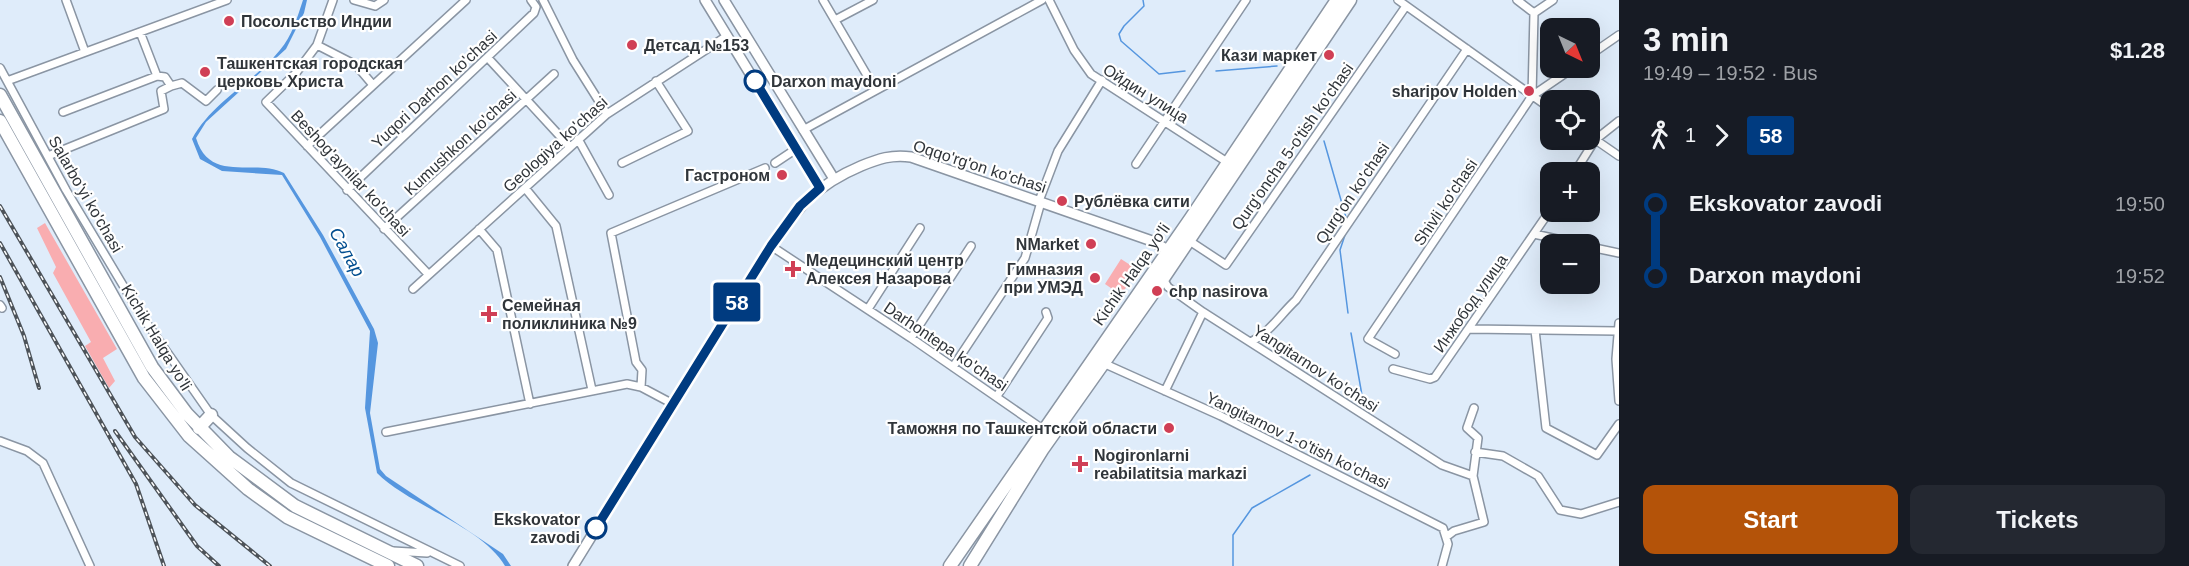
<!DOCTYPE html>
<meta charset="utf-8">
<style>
body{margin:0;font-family:Helvetica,sans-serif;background:#242831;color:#f1f3f6;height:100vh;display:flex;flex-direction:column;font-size:22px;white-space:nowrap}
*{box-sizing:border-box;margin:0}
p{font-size:20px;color:#9ea1a6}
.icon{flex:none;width:33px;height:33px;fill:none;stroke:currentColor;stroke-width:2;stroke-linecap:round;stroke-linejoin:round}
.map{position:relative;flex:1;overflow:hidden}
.details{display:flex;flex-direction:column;background:#171b24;width:570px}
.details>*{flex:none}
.badge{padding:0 12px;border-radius:4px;font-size:21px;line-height:39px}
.needle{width:39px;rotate:137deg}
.fabs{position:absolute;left:1540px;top:18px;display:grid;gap:12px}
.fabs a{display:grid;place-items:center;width:60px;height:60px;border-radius:12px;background:#171b24;box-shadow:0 6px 24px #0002;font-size:30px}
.map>.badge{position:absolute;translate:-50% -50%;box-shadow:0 0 0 3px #fff}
.legs{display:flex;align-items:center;gap:9px;height:66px;padding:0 24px;font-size:20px}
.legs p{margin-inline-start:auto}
.head{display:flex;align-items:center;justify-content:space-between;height:102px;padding:0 24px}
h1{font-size:33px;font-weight:700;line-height:45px}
.cta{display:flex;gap:12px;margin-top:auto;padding:12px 24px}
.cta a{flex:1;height:69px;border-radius:12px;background:#b45309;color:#fff;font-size:24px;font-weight:700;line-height:69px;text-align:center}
.cta a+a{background:#242831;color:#f1f3f6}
ul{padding:0 24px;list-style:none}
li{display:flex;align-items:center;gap:21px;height:72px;font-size:22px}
li i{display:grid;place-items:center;width:9px;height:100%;margin:0 8px;background:currentColor}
li i::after{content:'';width:15px;height:15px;margin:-8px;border:4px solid;border-radius:50%;background:#171b24}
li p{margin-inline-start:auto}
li:first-child i{background:linear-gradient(#0000 50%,currentColor 0)}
li:last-child i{background:linear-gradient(currentColor 50%,#0000 0)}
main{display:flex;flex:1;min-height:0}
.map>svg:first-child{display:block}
.green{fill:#f9adb0}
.water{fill:#5596df}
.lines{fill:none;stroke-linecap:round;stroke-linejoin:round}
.stream{stroke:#5596df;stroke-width:1.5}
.street-casing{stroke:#8a95a3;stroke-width:10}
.secondary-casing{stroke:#8a95a3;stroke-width:12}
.highway-casing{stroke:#8a95a3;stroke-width:15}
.street{stroke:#fff;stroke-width:7}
.secondary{stroke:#fff;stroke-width:9}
.highway{stroke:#fff;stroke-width:12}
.rail-casing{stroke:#4d5359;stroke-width:4}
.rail{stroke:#fff;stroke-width:1.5;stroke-dasharray:4.5;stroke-linecap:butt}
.line-1-casing{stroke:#fff;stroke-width:14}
.line-1{stroke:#003b80;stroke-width:9}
.poi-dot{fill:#d03f55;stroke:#fff;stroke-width:2}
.stop-1-dot{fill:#fff;stroke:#003b80;stroke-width:3}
.labels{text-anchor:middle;stroke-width:4.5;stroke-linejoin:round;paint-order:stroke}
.poi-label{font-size:16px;font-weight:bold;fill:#30353a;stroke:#fff;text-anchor:start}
.stop-label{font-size:16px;font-weight:bold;fill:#30353a;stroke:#fff;text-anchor:start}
.street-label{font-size:16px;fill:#30353a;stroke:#fff}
.water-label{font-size:18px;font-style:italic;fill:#014d8f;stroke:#fff}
</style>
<main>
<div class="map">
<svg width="1619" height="566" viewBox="0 0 1619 566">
<rect width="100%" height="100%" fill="#dfecfa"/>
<!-- green -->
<path class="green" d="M45,223l72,126 -14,9 12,23 -6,7 -24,-42 6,-4 -38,-69 3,-6 -19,-39z
M1121,259l17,11 -17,25 -16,-11z"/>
<!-- water -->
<path class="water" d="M303,0h4l-3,13 -18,36 -80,73 -10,16c14,46 58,20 88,35l39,62 51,94 4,14 -8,70 10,56 6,7 117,78 8,12h-6c-23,-40 -97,-61 -128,-93l-12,-65 5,-77 -50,-94 -38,-62 -60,-4 -22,-12 -8,-20c21,-38 61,-56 88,-89 12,-14 17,-32 23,-50z"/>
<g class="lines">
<!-- stream -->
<path class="stream" d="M1143,0l1,6 -20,20 -5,8 2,7 38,33 26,-3
M1216,71l61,-5
M1324,141l23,80
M1346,232l-6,18 8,63
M1351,333l12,68
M1233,566v-31l19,-27 58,-33"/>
<defs>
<path id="street" d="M66,0l19,52
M333,0l-16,45 -21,28 -30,29 162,172
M354,0l21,6 9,-6
M543,0l30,60 34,54
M823,0l52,89
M1049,0l25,50 17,24 136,88
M1398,0l153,109
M1517,0l17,13
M835,20l38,-20
M317,45l39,20 17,20
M1590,55l29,-20
M488,58l81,88
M0,68l66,122 73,122 72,103 36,33 44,35 169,83
M7,81l220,-81
M171,86l11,-3 24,18 11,-11
M1532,96l2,-83 19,-13
M63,112l94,-36
M803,130l239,-130
M1590,136l29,20
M578,139l31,56
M307,146l159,-146
M48,156l116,-47 -3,-18 10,-5 -6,-9 -8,-1 -17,-44
M622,163l66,-32 -32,-50
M775,163l21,-14
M1136,164l110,-164
M1575,172l20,-32 24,-19
M525,188l31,38 36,164
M347,190l187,-177 2,-6 -5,-7
M1039,201l19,-50 44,-71
M384,229l170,-155
M479,229l18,21 33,154
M1534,234l46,10
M1188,240l38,25 180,-259
M771,246l140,92 133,92
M1590,247l29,6
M1163,279l5,8 35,25 239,153 31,11
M413,289l194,-175 120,-78
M0,305l2,3
M868,309l52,-81
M1619,323l-3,36 3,42
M1469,329l148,2
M1535,330l11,98 51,27 22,-31
M911,338l60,-92
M1251,342c20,-11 29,-27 45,-42l171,-251
M1395,354l-27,-15 164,-243 41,-28
M1103,363l118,53 222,112 5,16 -6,22
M953,367l72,-109 16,-56
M1393,369l37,10 5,-2 116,-168
M641,387l1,-17 -6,-8 -25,-129 154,-65
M1165,391l38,-79
M997,396l51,-78 -2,-6
M386,432l241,-48 14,3 32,17
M0,441l27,10 16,12 47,103
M1475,452l28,4 35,20 22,34 21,4 38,-12
M1446,537l8,-6 30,-9 -11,-46 5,-38 -11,-10 7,-20
M393,551l34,2"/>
<path id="secondary" d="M705,0l115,188
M724,0l110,179
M573,566l198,-320c27,-39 45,-61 90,-80 17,-7 31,-12 50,-9l241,84 21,12"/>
<path id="highway" d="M0,95l152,272 35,47 42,43 66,49 122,60
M0,121l144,257 45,58 59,53 39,28 101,49
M199,428l12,-13
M950,566l241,-348 146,-218
M970,566l72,-116 116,-164 192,-286"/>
</defs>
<!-- street casing -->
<use href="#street" class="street-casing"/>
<!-- secondary casing -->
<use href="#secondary" class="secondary-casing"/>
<!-- highway casing -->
<use href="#highway" class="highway-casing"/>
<!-- street -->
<use href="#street" class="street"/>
<!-- secondary -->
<use href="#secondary" class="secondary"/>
<!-- highway -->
<use href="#highway" class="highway"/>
<defs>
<path id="rail" d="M0,206l135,231 60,68 75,61
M0,243l136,241 28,82
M0,277l24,59 15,52
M115,431l82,115 22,20"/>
</defs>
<!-- rail casing -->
<use href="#rail" class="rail-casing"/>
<!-- rail -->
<use href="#rail" class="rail"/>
</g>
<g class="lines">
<defs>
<path id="line-1" d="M596,528l175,-282 29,-40 20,-18 -65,-107"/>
</defs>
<!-- line-1 casing -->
<use href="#line-1" class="line-1-casing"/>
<!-- line-1 -->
<use href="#line-1" class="line-1"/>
</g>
<!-- markers -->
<g class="poi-dot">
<circle cx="229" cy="21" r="6"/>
<circle cx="632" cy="45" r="6"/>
<circle cx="1329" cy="55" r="6"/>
<circle cx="205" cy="72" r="6"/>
<circle cx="1529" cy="91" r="6"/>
<circle cx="782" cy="175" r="6"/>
<circle cx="1062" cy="201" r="6"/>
<circle cx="1091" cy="244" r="6"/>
<path d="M790 260h6v6h6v6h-6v6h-6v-6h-6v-6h6z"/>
<circle cx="1095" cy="278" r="6"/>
<circle cx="1157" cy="291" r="6"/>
<path d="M486 305h6v6h6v6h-6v6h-6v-6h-6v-6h6z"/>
<circle cx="1169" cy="428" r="6"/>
<path d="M1077 455h6v6h6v6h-6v6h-6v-6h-6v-6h6z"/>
</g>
<g class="stop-1-dot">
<circle cx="755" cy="81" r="10"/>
<circle cx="596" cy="528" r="10"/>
</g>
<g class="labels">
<!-- poi labels -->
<g class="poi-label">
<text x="241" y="27">Посольство Индии</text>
<text x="644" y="51">Детсад №153</text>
<text x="1317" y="61" text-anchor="end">Кази маркет</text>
<text x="217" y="69">Ташкентская городская<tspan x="217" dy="18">церковь Христа</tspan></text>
<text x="1517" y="97" text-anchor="end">sharipov Holden</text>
<text x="770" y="181" text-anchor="end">Гастроном</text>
<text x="1074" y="207">Рублёвка сити</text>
<text x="1079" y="250" text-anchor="end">NMarket</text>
<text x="806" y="266">Медецинский центр<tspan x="806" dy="18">Алексея Назарова</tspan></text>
<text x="1083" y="275" text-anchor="end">Гимназия<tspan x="1083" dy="18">при УМЭД</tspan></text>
<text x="1169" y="297">chp nasirova</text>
<text x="502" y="311">Семейная<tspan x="502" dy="18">поликлиника №9</tspan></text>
<text x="1157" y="434" text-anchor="end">Таможня по Ташкентской области</text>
<text x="1094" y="461">Nogironlarni<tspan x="1094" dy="18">reabilatitsia markazi</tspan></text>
</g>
<!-- stop labels -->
<g class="stop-label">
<text x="771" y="87">Darxon maydoni</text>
<text x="580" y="525" text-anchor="end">Ekskovator<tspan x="580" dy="18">zavodi</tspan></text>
</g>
<!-- street labels -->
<g class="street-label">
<text transform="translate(434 89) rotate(-43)" y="6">Yuqori Darhon ko'chasi</text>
<text transform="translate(1146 93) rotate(32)" y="6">Ойдин улица</text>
<text transform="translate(460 142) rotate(-43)" y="6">Kumushkon ko'chasi</text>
<text transform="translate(555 144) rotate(-42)" y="6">Geologiya ko'chasi</text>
<text transform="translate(1292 146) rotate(-55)" y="6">Qurg'oncha 5-o'tish ko'chasi</text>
<text transform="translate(980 166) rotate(18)" y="6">Oqqo'rg'on ko'chasi</text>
<text transform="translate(351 173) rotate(47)" y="6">Beshog'aynilar ko'chasi</text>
<text transform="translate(1352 193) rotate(-56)" y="6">Qurg'on ko'chasi</text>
<text transform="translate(86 194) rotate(60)" y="6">Salarbo'yi ko'chasi</text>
<text transform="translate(1445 202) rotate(-56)" y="6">Shivli ko'chasi</text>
<text transform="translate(1131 274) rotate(-55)" y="6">Kichik Halqa yo'li</text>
<text transform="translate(1470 303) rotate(-55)" y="6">Инжобод улица</text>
<text transform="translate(157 337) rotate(59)" y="6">Kichik Halqa yo'li</text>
<text transform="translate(946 346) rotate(34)" y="6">Darhontepa ko'chasi</text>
<text transform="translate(1316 368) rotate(33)" y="6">Yangitarnov ko'chasi</text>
<text transform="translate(1298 440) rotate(26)" y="6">Yangitarnov 1-o'tish ko'chasi</text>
</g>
<!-- water labels -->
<g class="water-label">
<text transform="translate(347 252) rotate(61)" y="6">Салар</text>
</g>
</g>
</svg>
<div class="fabs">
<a><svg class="needle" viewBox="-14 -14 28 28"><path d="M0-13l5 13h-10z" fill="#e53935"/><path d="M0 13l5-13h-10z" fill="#9ea1a6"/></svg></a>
<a><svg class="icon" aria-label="locate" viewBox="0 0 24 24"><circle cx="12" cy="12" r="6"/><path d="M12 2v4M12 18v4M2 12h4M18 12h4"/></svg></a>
<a>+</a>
<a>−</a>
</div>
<b class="badge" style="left:737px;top:302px;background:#003b80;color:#fff">58</b>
</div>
<section class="details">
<div class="head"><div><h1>3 min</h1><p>19:49 – 19:52 · Bus</p></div><b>$1.28</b></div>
<div class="legs"><svg class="icon" aria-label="walk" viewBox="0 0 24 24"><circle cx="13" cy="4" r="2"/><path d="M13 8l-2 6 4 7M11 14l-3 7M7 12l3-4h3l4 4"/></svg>1<svg class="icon" aria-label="forward" viewBox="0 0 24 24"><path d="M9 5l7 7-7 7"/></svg><b class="badge" style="background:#003b80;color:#fff">58</b></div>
<ul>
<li><i style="color:#003b80"></i><b>Ekskovator zavodi</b><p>19:50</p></li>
<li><i style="color:#003b80"></i><b>Darxon maydoni</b><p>19:52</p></li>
</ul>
<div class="cta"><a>Start</a><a>Tickets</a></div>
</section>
</main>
